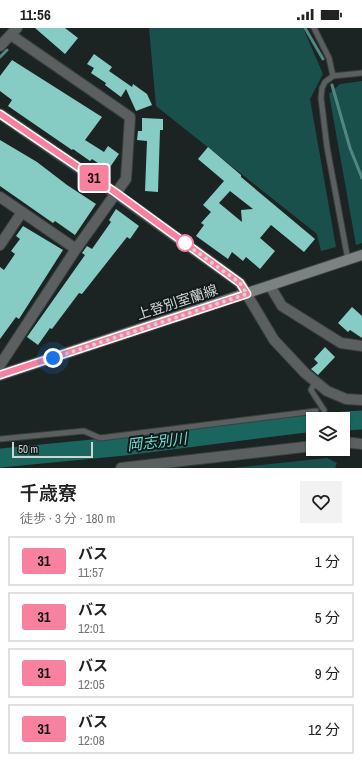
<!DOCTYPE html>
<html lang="ja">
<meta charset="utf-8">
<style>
body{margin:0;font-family:"Archivo Narrow","Noto Sans JP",sans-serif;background:#f2f2f2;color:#222;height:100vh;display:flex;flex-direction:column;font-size:15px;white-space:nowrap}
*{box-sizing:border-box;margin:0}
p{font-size:13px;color:#767676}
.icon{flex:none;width:22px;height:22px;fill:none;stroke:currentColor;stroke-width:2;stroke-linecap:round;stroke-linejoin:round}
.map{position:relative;height:440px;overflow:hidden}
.side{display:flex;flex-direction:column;background:#fff;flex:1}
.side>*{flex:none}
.badge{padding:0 8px;border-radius:3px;font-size:14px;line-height:26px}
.tools{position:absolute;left:306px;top:384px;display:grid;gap:8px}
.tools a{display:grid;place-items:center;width:44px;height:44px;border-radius:0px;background:#fff;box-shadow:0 1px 3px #0004;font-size:20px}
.scale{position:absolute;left:12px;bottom:10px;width:81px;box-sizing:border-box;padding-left:4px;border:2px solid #d0d5d4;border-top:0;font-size:11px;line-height:14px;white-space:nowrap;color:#d0d5d4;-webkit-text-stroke:3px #131a19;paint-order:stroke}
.you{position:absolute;width:20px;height:20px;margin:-10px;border:3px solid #fff;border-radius:50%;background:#1a73e8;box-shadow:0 0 0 6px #1a73e833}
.map>.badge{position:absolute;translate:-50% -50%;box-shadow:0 0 0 2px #fff}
.round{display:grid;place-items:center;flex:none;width:42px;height:42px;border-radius:0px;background:#f2f2f2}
.overview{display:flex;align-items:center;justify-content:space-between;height:68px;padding:0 20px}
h1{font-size:19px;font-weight:600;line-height:30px}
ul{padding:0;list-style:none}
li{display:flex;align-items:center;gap:12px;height:50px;margin:0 8px 6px;padding:0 12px;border:2px solid #e0e0e0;border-radius:0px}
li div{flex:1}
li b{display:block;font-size:15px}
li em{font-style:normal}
li .badge{min-width:44px;font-weight:700;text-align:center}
.status{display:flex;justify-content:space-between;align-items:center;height:28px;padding:0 20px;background:#fff;direction:ltr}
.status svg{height:11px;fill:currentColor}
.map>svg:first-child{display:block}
.forest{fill:#1a504c}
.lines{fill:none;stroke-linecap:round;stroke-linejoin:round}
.stream{stroke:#518782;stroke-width:3}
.river{stroke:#1b655f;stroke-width:19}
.building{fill:#86ccc5;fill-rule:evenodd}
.service-casing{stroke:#39403f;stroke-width:7}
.minor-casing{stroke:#39403f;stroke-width:12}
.tertiary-casing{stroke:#39403f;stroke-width:12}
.secondary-casing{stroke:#39403f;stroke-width:12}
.service{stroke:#5b5f5f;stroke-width:5}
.minor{stroke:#5b5f5f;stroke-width:10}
.tertiary{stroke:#5b5f5f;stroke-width:10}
.secondary{stroke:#7c8281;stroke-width:10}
.line-casing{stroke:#fff;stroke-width:9}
.line{stroke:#f7819f;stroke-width:6}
.walk{stroke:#d0d5d4;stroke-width:4;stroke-dasharray:0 7.2}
.stop-dot{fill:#fff;stroke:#f7819f;stroke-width:2}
.labels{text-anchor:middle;stroke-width:4;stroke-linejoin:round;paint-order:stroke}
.street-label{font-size:14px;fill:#d0d5d4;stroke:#131a19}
.water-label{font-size:15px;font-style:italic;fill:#6fdad1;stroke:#131a19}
</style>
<div class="status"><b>11:56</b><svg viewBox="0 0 49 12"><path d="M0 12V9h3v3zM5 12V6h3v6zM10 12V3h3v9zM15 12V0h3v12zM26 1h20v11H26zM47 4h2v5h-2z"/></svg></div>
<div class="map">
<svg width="362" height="440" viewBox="0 0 362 440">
<rect width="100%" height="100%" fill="#1c2423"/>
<!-- forest -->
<path class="forest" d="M149,0h154l20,46 -13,25 26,148 -15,4 -4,-17 -161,-128z
M362,53v162l-6,2 -27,-151 11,-10z
M327,430l10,5 -2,5h-102z"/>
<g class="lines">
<!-- stream -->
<path class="stream" d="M305,0l18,31
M0,29l7,-7
M332,57l18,63 12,30"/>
<!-- river -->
<path class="river" d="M343,393l19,-1
M0,430l124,-12 189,-24"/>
</g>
<!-- building -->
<path class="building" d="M35,0h30l13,10 -13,16z
M94,26l18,13 -3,4 23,16 1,-3 14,10 5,11 -16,6 -10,-22 -5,8 -16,-12 1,-2 -15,-10 3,-5 -7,-4z
M12,32l90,57 -17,23 19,12 4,-6 11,8 -11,16 -16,-11 -2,2 -17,-12 -1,1 -64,-44 4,-6 -12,-9v-15z
M142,90l21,1v11h-3l-2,62 -13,-1 2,-50 -10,-1 1,-9h4z
M0,112l37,22 30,23 29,19 -21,31 -20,-14 -2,2 -53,-37z
M208,119l33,28v2l74,62 -11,13 -33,-27 -11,13 15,13 -15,18 -14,-12 -3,4 -11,-9 -4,7 -32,-23 8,-11 -3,-2 10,-11 -8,-7 21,-24 -26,-22zM230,163l23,18 -12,1 1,12 -23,-19z
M116,181l23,17 -9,13 -3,-2 -45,57 -3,-1 -27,36 -2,-1 -12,17 -11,-8 58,-82 -3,-2 5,-7 5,3 19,-27 -2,-2z
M23,198l40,24 -44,69 -3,-2 -16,22v-72l4,3 11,-16 -4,-3 9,-12 -4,-3z
M352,279l10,9v22l-12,-8 -2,2 -10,-9z
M325,319l10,10 -17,18 -7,-6 7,-6 -4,-4z"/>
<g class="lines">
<defs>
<path id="service" d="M314,0l15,30 4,18 -8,6 -3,6 -1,10 6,49 21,113
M333,48l29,-3
M315,354l-4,8 13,20
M0,411l84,-8 16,7 216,-27"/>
<path id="minor" d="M0,18l17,-18
M0,169l76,52
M0,217l22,-33
M270,258l12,20 59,37 21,3
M0,337l76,-116 50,-70 4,-62 -119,-82
M343,414l19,2
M121,440l192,-22"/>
<path id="tertiary" d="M0,86l115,79 125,90 34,57 31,33 22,18 19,8 16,1"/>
<path id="secondary" d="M0,347l362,-120"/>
</defs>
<!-- service casing -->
<use href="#service" class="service-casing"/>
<!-- minor casing -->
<use href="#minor" class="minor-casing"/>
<!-- tertiary casing -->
<use href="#tertiary" class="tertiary-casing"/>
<!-- secondary casing -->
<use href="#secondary" class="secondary-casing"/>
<!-- service -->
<use href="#service" class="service"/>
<!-- minor -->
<use href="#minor" class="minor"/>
<!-- tertiary -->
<use href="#tertiary" class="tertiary"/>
<!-- secondary -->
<use href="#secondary" class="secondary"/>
</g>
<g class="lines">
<defs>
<path id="line" d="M0,86l115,78 125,91 7,11 -247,81"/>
</defs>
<!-- line casing -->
<use href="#line" class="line-casing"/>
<!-- line -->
<use href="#line" class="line"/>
<!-- walk -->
<path class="walk" d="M53,330l194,-64 -7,-11 -57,-41 2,1"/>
</g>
<!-- markers -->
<circle class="stop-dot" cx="185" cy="215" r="8"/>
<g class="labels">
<!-- street labels -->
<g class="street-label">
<text transform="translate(177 274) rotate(-18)" y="5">上登別室蘭線</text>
</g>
<!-- water labels -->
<g class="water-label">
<text transform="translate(157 414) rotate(-7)" y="5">岡志別川</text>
</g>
</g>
</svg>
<div class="tools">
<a><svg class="icon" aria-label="layers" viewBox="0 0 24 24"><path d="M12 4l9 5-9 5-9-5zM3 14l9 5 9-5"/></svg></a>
</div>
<div class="scale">50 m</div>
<div class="you" style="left:53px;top:330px"></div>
<b class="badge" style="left:94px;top:150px;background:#f7819f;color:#111">31</b>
</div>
<section class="side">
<div class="overview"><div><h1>千歳寮</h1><p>徒歩 · 3 分 · 180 m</p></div><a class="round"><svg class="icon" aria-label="heart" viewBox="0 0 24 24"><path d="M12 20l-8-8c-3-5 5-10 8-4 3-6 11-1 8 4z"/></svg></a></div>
<ul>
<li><span class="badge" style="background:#f7819f;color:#111">31</span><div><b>バス</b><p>11:57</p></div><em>1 分</em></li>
<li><span class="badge" style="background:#f7819f;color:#111">31</span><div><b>バス</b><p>12:01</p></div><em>5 分</em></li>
<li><span class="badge" style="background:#f7819f;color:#111">31</span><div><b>バス</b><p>12:05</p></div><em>9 分</em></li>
<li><span class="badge" style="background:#f7819f;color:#111">31</span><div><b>バス</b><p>12:08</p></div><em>12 分</em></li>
</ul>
</section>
